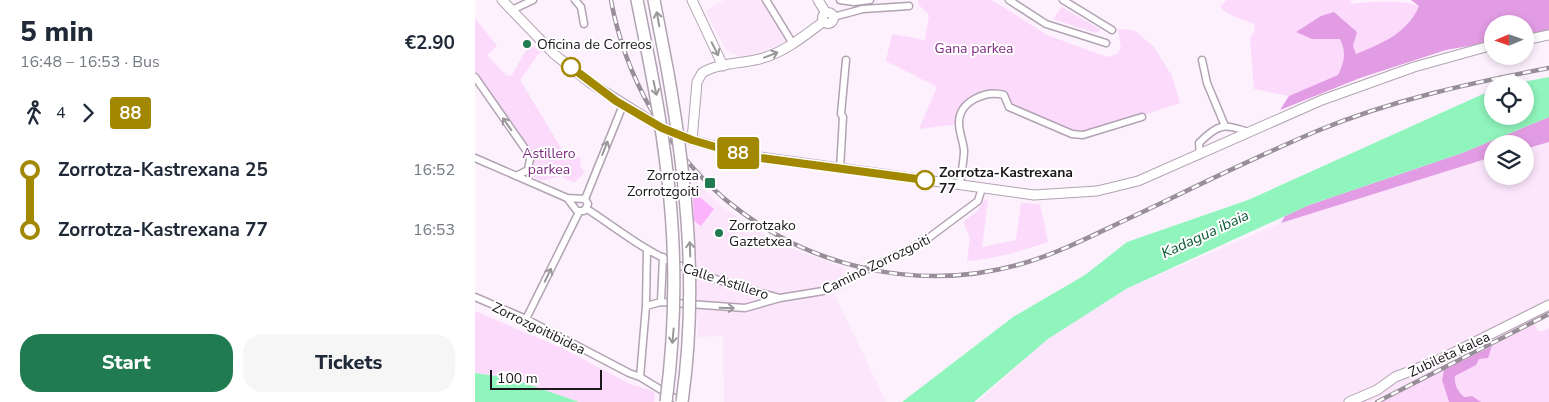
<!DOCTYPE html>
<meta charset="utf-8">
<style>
body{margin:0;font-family:"Nunito Sans",sans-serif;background:#f6f6f7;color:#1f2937;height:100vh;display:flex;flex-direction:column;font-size:19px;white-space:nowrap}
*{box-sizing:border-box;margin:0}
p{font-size:16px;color:#747a83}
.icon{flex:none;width:28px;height:28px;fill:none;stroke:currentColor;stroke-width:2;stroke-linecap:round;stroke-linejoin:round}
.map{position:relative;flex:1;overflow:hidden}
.details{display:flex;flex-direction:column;background:#fff;width:475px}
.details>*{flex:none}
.badge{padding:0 10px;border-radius:4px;font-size:18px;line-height:32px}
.needle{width:32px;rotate:268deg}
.fabs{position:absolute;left:1009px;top:15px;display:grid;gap:10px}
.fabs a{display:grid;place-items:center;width:50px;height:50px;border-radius:50%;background:#fff;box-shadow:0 2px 8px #0003;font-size:25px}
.scale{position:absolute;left:15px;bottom:12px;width:112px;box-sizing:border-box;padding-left:5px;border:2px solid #1c171c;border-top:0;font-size:14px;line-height:18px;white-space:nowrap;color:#1c171c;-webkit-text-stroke:4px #fff;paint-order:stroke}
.map>.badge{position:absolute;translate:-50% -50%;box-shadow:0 0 0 2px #fff}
.legs{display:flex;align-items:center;gap:8px;height:55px;padding:0 20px;font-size:16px}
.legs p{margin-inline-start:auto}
.summary{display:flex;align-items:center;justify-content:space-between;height:85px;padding:0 20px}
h1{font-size:28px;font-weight:800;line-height:38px}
.action{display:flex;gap:10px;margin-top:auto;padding:10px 20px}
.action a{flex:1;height:58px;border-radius:20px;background:#207b50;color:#fff;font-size:20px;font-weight:800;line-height:58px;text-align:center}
.action a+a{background:#f6f6f7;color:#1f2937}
ul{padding:0 20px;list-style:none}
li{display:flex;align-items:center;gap:18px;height:60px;font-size:19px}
li i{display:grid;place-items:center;width:8px;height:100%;margin:0 6px;background:currentColor}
li i::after{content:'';width:12px;height:12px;margin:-6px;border:4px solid;border-radius:50%;background:#fff}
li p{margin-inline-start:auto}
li:first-child i{background:linear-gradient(#0000 50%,currentColor 0)}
li:last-child i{background:linear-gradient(currentColor 50%,#0000 0)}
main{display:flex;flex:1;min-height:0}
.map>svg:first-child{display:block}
.built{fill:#fce6fc}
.green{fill:#fbdafb}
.forest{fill:#e29ce4}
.water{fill:#90f5bc}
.building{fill:#fbb4fc}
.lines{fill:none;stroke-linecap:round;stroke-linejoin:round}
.street-casing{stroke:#b2a3b2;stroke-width:9}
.secondary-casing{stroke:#b2a3b2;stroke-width:11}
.highway-casing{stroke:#b2a3b2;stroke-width:14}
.street{stroke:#fff;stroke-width:6}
.secondary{stroke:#fff;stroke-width:9}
.highway{stroke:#fff;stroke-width:11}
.rail-casing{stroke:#988e98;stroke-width:4.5}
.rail{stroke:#fff;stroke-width:2.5;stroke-dasharray:8;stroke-linecap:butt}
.highway-bridge-casing{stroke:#b2a3b2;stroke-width:14;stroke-linecap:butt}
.highway-bridge{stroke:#fff;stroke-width:11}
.oneway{stroke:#999799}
.line-1-casing{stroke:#fff;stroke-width:11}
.line-1{stroke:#a28701;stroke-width:8}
.poi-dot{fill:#207b50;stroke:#fff;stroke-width:2}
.stop-1-dot{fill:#fff;stroke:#a28701;stroke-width:2.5}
.labels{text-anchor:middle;stroke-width:4;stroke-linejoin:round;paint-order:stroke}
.poi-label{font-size:14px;fill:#1c171c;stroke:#fff;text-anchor:start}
.park-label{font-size:14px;fill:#802f84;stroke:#fff}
.stop-label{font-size:14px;font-weight:bold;fill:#1c171c;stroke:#fff;text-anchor:start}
.street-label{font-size:14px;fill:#1c171c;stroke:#fff}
.water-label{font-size:15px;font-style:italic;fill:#0a5a37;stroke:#fff}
</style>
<main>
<section class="details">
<div class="summary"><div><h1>5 min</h1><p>16:48 – 16:53 · Bus</p></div><b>€2.90</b></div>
<div class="legs"><svg class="icon" aria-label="walk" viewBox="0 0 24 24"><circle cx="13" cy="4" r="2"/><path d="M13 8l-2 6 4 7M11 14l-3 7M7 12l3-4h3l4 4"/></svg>4<svg class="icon" aria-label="forward" viewBox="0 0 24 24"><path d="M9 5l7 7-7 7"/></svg><b class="badge" style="background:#a28701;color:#fff">88</b></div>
<ul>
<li><i style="color:#a28701"></i><b>Zorrotza-Kastrexana 25</b><p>16:52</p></li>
<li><i style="color:#a28701"></i><b>Zorrotza-Kastrexana 77</b><p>16:53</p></li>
</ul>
<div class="action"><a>Start</a><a>Tickets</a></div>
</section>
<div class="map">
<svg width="1074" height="402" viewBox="0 0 1074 402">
<rect width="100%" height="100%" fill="#fef1fe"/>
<!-- built -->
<path class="built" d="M249,0h37l25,42 -33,13 -13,1 -8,-2 -7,-6 -20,-37z
M1074,142v173l-179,87h-393l71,-63 78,-50 155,-66 174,-55 37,-11 1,19h32v-27z
M218,178l28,28 31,21 35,20 59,21 -5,12 6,8 -13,5 52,109h-162l-1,-66 -25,1z"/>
<!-- green -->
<path class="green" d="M443,0h74l55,35 60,22 10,-3 4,-6 -3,-19 16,1 20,17 18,29 8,27 -97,32 -74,-28 -5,-12 -10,-3 -29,14 -6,18 -40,5 18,-42 -51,-26 6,-27 33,6 4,-25 -10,-10z
M752,0h128l-6,1 3,3c20,-3 50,-4 67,2 -12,28 -37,37 -63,48l-3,-8 4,-14 -45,7 28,-1c6,14 5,23 -1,37l-50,21 -35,-7 -4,-50 5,-10 -1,-5 -19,-7 -12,-6 -2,-5z
M587,7l39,23 -5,3 -43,-14z
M0,18l22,28 -10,9 20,21 5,-1 18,-32 11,10 -3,1 -18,26 44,73 17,5 -1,8 5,6 -11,11 -13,-7 -21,5 -8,-5 -1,-26 -25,-32 -31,-47z
M513,199l-6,48 34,-7 5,-37 19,1 8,38c-27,9 -53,17 -81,19l3,-23 -7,-16 14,-11 7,-11z
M0,311l91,39 62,33 27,9 -1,10h-75l-69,-24 -35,-5z
M1059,324l4,7h6l5,-3v74h-70l-7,-6 -8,1c-6,-6 -10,-12 -9,-21l36,-25 1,-5z
M969,370l-2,10 7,22h-67z"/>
<!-- forest -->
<path class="forest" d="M936,0h138v30l-24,6v-12h-32l-1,18 -46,8 -86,28 -80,32 9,-14 49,-21c7,-14 8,-23 2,-36h-28l-16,-7 25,-16 13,-4 23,20 -4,14 3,8c26,-11 51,-20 63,-48z
M1074,117v25l-24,7v-5h-32l-1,13 -211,66 4,-7 24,-11 153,-52z
M1017,346l-4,12 -9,1 -3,6 -21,11c-1,9 3,15 9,21l8,-1 9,6h-32l-7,-22 2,-10z"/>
<!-- water -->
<path class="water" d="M1074,77v40l-87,36 -153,52 -183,84 -78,50 -74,63h-72l111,-85 72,-42 42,-33 121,-42 244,-110 1,26h32v-32h-13z
M0,373l35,5 69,24h-104z"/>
<!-- building -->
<path class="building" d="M221,194l18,15 -13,17 -7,-5 -1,-23z"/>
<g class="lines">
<defs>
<path id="street" d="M100,0l6,7 3,17
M291,0l27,44
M365,0l14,2 16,-2
M534,0l37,24 60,19
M588,0l49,30
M37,10l21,-10
M358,17l30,-8 46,-3
M727,60l5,23 18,43
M0,77l53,76 2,6 -2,11 -12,6
M725,155l-1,-12c19,-19 25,-20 49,-11
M0,158l92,40
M365,169l3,-52 -2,-3 5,-54
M485,185c1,-12 4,-24 4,-35 -1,-9 -5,-18 -5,-27 0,-22 27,-33 45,-28l5,12 63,27 11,1 59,-18
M92,198l18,1 3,5 -4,7h-7z
M110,199l38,-94
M112,209c28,18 56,41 87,54 33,15 70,25 105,35
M0,297l51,22 103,54 11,4 41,25
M186,302l84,6 35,-10 43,-7 100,-49 55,-41 4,-13
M171,306l15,-4 2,-45
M51,319l53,-107
M165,377l6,-71 1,-57"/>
<path id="secondary" d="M27,0l52,54 35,28 73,46 30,12 54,15 288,40 63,-4 41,-10 184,-81 92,-33 79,-22
M217,0l31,66
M343,0l8,13
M347.5 18a5.5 5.5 0 1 1 11 0a5.5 5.5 0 1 1-11 0Z
M1050,40l24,-5
M217,140l5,-58 5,-9c18,-11 41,-9 61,-15 23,-7 41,-22 60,-36
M874,402l28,-12 18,-13 44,-17 110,-55"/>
<path id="highway" d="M162,0l8,40
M179,0l14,73"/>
</defs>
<!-- street casing -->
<use href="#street" class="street-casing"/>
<!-- secondary casing -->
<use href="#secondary" class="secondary-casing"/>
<!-- highway casing -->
<use href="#highway" class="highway-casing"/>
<!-- street -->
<use href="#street" class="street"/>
<!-- secondary -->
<use href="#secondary" class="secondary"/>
<!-- highway -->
<use href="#highway" class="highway"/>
<defs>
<path id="rail" d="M136,0c14,77 55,149 115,200 82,68 192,93 295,64 39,-11 76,-31 113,-48 61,-29 121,-59 183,-85 75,-31 153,-48 232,-63
M902,402l172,-88"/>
</defs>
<!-- rail casing -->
<use href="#rail" class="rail-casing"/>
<!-- rail -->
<use href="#rail" class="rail"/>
<defs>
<path id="highway-bridge" d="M170,40c26,126 38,233 21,362
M193,73c19,110 30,218 14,329"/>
</defs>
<!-- highway-bridge casing -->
<use href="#highway-bridge" class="highway-bridge-casing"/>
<!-- highway-bridge -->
<use href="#highway-bridge" class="highway-bridge"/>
</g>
<!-- one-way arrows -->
<defs><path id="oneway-shaft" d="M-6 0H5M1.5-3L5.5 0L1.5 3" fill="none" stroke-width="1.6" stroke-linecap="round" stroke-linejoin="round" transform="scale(1.25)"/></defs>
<g class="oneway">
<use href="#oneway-shaft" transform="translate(183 19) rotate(-100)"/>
<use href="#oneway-shaft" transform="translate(240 49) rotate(63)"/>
<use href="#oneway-shaft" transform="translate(296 55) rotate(-21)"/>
<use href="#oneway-shaft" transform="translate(180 88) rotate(78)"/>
<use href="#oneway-shaft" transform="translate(32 124) rotate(-125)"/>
<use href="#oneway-shaft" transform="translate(130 148) rotate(-68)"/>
<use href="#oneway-shaft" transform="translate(215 249) rotate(-92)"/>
<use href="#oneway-shaft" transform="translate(73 275) rotate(-64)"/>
<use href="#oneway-shaft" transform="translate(252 308) rotate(2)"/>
<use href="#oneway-shaft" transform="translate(198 336) rotate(95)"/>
</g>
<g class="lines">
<defs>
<path id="line-1" d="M96,67l45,34 46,27 30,12 54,16 179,24"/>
</defs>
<!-- line-1 casing -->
<use href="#line-1" class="line-1-casing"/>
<!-- line-1 -->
<use href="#line-1" class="line-1"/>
</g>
<!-- markers -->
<g class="poi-dot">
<circle cx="52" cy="44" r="5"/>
<rect x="229" y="177" width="12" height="12" rx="2.5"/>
<circle cx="244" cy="233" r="5"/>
</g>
<g class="stop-1-dot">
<circle cx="96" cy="67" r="9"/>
<circle cx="450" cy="180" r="9"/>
</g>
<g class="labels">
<!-- poi labels -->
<g class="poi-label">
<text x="62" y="49">Oficina de Correos</text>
<text x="224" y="180" text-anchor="end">Zorrotza<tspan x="224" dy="16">Zorrotzgoiti</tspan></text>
<text x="254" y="230">Zorrotzako<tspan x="254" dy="16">Gaztetxea</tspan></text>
</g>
<!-- park labels -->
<g class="park-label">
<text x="499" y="53">Gana parkea</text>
<text x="74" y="158">Astillero<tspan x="74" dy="16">parkea</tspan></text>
</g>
<!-- stop labels -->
<g class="stop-label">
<text x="464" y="177">Zorrotza-Kastrexana<tspan x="464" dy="16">77</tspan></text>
</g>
<!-- street labels -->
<g class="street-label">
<text transform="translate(401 264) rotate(-26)" y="5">Camino Zorrozgoiti</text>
<text transform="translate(251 281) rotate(18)" y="5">Calle Astillero</text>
<text transform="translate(64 328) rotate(26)" y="5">Zorrozgoitibidea</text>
<text transform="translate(974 354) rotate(-25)" y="5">Zubileta kalea</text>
</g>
<!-- water labels -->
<g class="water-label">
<text transform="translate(730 234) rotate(-25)" y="5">Kadagua ibaia</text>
</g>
</g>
</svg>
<div class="fabs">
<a><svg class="needle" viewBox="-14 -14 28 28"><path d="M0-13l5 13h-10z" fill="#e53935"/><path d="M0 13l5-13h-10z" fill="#747a83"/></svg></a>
<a><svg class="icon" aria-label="locate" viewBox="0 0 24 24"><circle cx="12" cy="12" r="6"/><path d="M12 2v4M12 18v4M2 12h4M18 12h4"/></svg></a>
<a><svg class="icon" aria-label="layers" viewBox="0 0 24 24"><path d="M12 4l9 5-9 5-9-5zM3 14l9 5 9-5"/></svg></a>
</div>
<div class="scale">100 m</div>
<b class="badge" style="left:263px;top:153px;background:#a28701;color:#fff">88</b>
</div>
</main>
